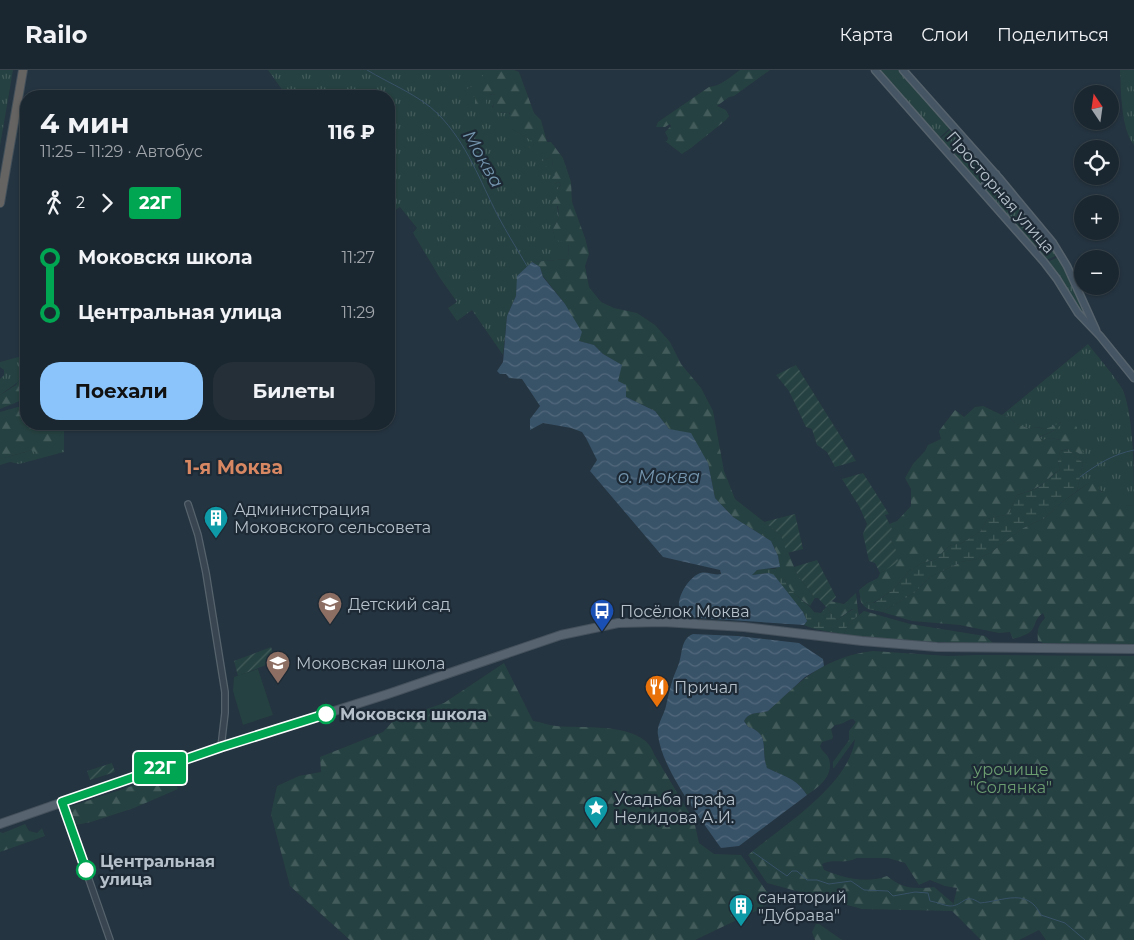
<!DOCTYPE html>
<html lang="ru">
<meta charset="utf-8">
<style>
body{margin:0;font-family:Montserrat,sans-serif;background:#242f38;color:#f1f3f6;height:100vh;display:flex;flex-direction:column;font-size:19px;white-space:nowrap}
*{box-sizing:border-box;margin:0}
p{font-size:16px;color:#a0a5ab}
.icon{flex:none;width:28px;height:28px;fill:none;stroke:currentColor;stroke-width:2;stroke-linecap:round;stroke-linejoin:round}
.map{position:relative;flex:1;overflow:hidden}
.panel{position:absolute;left:20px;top:20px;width:375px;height:340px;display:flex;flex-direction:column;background:#1b2730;border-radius:20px;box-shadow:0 1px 4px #0004,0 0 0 1px #39444c}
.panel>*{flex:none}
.badge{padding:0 10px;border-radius:4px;font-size:18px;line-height:32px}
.needle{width:32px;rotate:347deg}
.controls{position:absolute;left:1074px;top:15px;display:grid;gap:10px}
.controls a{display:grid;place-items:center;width:45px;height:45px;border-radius:50%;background:#1b2730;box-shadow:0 1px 4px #0004,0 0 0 1px #39444c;font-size:25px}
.map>.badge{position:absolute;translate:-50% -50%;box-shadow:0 0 0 2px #fff}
.legs{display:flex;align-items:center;gap:8px;height:55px;padding:0 20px;font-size:16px}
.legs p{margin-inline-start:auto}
.summary{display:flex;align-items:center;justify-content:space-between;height:85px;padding:0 20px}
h1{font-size:28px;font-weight:700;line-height:38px}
.button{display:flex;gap:10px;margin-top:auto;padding:10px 20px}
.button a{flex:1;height:58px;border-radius:20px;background:#8ac4fa;color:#111;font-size:20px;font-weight:700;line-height:58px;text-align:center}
.button a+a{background:#242f38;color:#f1f3f6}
ul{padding:0 20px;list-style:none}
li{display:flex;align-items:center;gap:18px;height:55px;font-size:19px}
li i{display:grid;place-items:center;width:8px;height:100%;margin:0 6px;background:currentColor}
li i::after{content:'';width:12px;height:12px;margin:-6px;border:4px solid;border-radius:50%;background:#1b2730}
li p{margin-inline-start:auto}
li:first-child i{background:linear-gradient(#0000 50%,currentColor 0)}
li:last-child i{background:linear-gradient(currentColor 50%,#0000 0)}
header{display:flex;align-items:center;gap:30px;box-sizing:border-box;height:70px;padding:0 25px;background:#1b2730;border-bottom:1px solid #39444c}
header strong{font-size:24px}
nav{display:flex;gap:28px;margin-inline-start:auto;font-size:18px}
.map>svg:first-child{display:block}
.grass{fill:url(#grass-tufts)}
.forest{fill:url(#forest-firs);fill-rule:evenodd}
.wetland{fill:url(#wetland-marsh)}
.garden{fill:url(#garden-furrows)}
.pitch{fill:#264141}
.water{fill:url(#water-waves)}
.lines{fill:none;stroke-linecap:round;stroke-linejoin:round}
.stream{stroke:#385268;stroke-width:1}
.tertiary-casing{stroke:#56636d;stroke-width:8}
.secondary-casing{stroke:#56636d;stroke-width:9}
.primary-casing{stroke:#45515c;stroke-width:10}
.trunk-casing{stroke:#43505a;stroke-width:10}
.tertiary{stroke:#394550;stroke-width:5.5}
.secondary{stroke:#465563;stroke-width:6}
.primary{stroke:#576470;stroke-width:8}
.trunk{stroke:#666462;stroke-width:8}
.line-1-casing{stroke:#fff;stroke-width:11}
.line-1{stroke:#00a651;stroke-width:8}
.stop-1-dot{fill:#fff;stroke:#00a651;stroke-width:2.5}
.labels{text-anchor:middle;stroke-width:4.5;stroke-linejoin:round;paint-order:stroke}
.street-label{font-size:16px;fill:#b5c0ca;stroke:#1d2a35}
.poi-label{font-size:16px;fill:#b5c0ca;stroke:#1d2a35;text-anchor:start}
.stop-label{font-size:16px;font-weight:bold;fill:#b5c0ca;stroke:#1d2a35;text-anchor:start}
.park-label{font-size:16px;fill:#6b9c70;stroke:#1d2a35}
.water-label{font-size:18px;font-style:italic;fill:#7495ae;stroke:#1d2a35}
.quarter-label{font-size:19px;font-weight:bold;fill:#d88763;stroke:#1d2a35}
</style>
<header>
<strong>Railo</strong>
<nav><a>Карта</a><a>Слои</a><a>Поделиться</a></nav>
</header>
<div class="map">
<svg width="1134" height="870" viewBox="0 0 1134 870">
<defs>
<pattern id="grass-tufts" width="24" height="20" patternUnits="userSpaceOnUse" patternTransform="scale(1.25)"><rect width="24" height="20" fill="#264141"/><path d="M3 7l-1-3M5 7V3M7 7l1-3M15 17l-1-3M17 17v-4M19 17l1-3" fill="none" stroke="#435b5b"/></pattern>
<pattern id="forest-firs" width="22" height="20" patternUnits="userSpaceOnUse" patternTransform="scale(1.25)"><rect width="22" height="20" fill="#264141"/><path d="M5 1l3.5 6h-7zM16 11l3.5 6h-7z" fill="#435b5b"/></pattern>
<pattern id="wetland-marsh" width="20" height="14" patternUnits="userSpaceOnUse" patternTransform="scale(1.25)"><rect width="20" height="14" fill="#264141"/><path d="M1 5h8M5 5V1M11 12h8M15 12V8" fill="none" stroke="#435b5b"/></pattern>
<pattern id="garden-furrows" width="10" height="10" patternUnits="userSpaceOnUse" patternTransform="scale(1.25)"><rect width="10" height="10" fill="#264141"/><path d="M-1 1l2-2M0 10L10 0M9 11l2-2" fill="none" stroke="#435b5b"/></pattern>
<pattern id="water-waves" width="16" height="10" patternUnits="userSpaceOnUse" patternTransform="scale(1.25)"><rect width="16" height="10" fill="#385268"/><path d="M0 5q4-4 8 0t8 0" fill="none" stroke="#53697c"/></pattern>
</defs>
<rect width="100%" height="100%" fill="#243440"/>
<!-- grass -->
<path class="grass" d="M0,0h13l-13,76z
M268,0h214l1,6 -5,8 -11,5 9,10 10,4v-3l2,-6 8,1 1,4 -5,8 9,6 8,-1 3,17 23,13 -2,3 9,8v8l9,-4 2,4 -1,5 3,9 -1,9 5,-2 2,3c-9,8 -3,22 -2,33l-6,11 2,10 14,3 -1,17 -36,3 -14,14 -2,20 -9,20 -4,39 -31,-45 -15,11 -9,-13 9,-6 -17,-24 -27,-45 4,-5 -17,-21 -8,5 -3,-1v-115h-105l2,-1z
M878,0h22l51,57 -12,11z
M1120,0h14v75c-13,-16 -13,-54 -14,-75z
M952,58l39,46 -8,9h-4l-39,-44z
M998,110l53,64 7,11 -12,5 -60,-69z
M1059,187l24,55 -1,2 -35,-52z
M1088,274c12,15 25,30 35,46 11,28 11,83 11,115l-7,1c-12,-9 -26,-14 -38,-23l-12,8 6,-28 -15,-14 6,1 7,5 -5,-15v-8l-9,1 -6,7 -10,-2 -8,2 -5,-2 17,-8 6,-8 -11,7 -16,-2 -4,2 -15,-6 -7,-7 -6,-1z
M26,285c0,25 -8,27 -26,40v-16l4,-4v-5l-4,-3v-5z
M59,354h5v28l-45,12 -9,-2 -10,3v-6c17,-5 53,-12 62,-27z"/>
<!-- forest -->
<path class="forest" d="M481,0h33l5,2 15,41 7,7 6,22h4l12,16 8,24 1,20 13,36 4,16 -4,12 4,21 12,15 13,6 23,5 18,12 15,17 11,22 20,24 12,23 11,60 11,28 46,36 16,39 18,24 -5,8 -18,-14 -11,-18 -3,-18 -7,-15 -38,-24 -18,-19 -7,-35 -39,-34 -14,-18 -29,-14 -8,-16 3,-16 -18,-11 -9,-9 -15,-4 -14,-37 -22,-28 -3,-9 -8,-5 36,-3 1,-16 -14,-3 -2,-11 6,-11 -1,-12 -6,1 -2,-6 6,-2 -1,-6 6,-8 -2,-3 -5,2 -3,-5 4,-4 -10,-8 5,-3 2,2 1,-5 -2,-4 -9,4v-8h-6l-8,-7 1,-3 4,2 1,-3 -22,-13 -7,-11 5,-4 -1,-2 -8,1 -9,-2 4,-16 -7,-1v4l-3,2 1,9 -4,2 -8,-7v-7h-3l-5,-3v-5l11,-6v-4l5,-3z
M740,0h30l-36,26 -5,1 -12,9 9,4 3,6 -3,4 -35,28 -9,6 -17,-13h2l1,-3 -3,-6 6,-6 -1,-2 -5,3h-9l2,-5 51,-35c12,-1 21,-10 31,-17z
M26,300c0,32 4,27 -26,39v-14l16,-10z
M26,332v22h33l3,8 -4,6 -3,13 -8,3h-9l-6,-4 -32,9v-47l18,-5z
M983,336l19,9 6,1 7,7 15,6 4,-2c20,4 16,-3 31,-5l-10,8 -16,7 4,3 8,-2 9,2 -1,-3 8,-4v-8l4,-1 6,3 -1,13 8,13 -3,2c-8,-6 -12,-7 -21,-4l-2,11 2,8c-7,3 -10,8 -16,13 -8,6 -17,9 -27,12l-8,19 -22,5 -6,12 -19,12 -13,3 -13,13 -16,5 -11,7 -16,19 -20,13 -6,-1 -3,4 -3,-4 -2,-12 9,-7 10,-5 2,-5 4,-2 12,-21 -8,-16 4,-5 -3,-5 8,-3 14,-15v-17l-6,-11 8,-14 12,-13 3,-6 13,-6 -2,-8 16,-21 9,7 11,-10z
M1089,413h7l4,8 5,1 5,-2 4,2 3,6 4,-1 3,3 3,6 7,-1v139l-91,-1 -5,-2c-1,-11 0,-15 7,-23l-2,-5c-9,6 -6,10 -11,17 -4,5 -13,7 -19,9l-3,-7 -11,1 -39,-8 -48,-4 -30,-9 32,-19 16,-16 31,-15 16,-3 13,-6 33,-25 22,-10 17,-16z
M856,523l2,18 -6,-2 -15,11 -11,-13 4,-6 14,3z
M864,541l46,13 75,12 8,7 -66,-1 -83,-7 4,-11z
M873,581l75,5 30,-1 156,1v284h-88l-7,-10 -20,10h-38l-29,-29 -90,-2 -95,-26 -19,-28c33,-28 102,-70 107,-116l-21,29h-1v-6l16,-22v-9l7,-9 -3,-3c-8,1 -7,5 -18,6l-4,4 2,8 -1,2 -10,3 -2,4c2,6 7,7 9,13 5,17 -10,28 -22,36 -12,-18 -22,-18 -40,-27 -7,-19 4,-34 -19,-41l-4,-6c5,-10 15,-7 24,-10 34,-32 57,-54 105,-60zM857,788h31l17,5 14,22 11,-5 15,6 12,2 -5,22 1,-7 -19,-16c-20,2 -31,2 -47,-11 -22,8 -42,2 -63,-6l-2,-6c13,-6 21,1 35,-6z
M504,593l29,58c8,1 15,4 23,5 26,3 88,-5 98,28l40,67 5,22 15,11 27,1 28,40 -7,13 -67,32h-345l-60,-54 -19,-72 6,-28 22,-10 22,-4 -1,-15 63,-25 10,-11 51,-18z
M171,703l7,16 -44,19 -43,14 -15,3 -7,-18z
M25,754l4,7 8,2 5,-5 3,8 -45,16v-20l3,1z
M816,854h3l23,16h-27l-3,-8z"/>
<!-- wetland -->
<path class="wetland" d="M1068,379l15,14 -6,28 -15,11 -17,16 -22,10 -33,25 -13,6 -16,3 -31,15 -16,16 -32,19 -14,-3 -4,-3 3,-4 7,1 19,-13 16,-19 11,-7 16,-5 13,-13 13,-3 19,-12 6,-12 22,-5 8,-19c10,-3 19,-5 27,-12 6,-5 9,-9 16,-13l-2,-8 2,-11z
M778,497h2c2,9 7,19 13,25 7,8 15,11 21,20l7,1 5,-6 11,13 16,-11 5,2 1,4 -11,9 -4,11c-13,-4 -28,-4 -40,-10l3,-4 -4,-9 -34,-39 -17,2c4,-7 14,-7 23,-6z"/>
<!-- garden -->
<path class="garden" d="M796,295l60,96 -21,6 -8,-15 -10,-7 -5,-16 -6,-2 -17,-36 -13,-16z
M863,403l26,41 -4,1 7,14 -4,5 8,16 2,12 -14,9 -4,2 -5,-10 -6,-2 -6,-27 4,-10 -8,-18 -17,-27z
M795,444l8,35 -16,4 -6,-18 -17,-13z
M817,490l19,37 -10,10 -8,-9h-3l-18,-24 -3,-7z
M271,577l5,14 -38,15 -4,-15z
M112,693l3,9 -25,8 -3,-9z"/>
<!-- pitch -->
<path class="pitch" d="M258,599l15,46 -30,10 -10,-34 1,-14z"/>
<!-- water -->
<path class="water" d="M532,192l8,5 3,10 22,27 17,28 -3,9 15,4 9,9 19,11 -4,16 8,4v12l29,14 14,18 22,4 17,30 7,35 18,19 38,24 7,15 2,11 -23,3 -5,5 17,-2 5,2 29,37 4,9 -3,4 -119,-8c-15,-10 1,-37 13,-43 8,-4 15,2 23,0l-1,-4 -57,-13 -73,-86 7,-11 -11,-22 -4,-6 -11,-4 -28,-5 -13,7v-11l10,-13 -18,-27 -13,-1 -3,-4h-6l-3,-3 6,-9 4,-46 9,-20 1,-20z
M693,564l45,2 61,7 24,16 1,7 -19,11 -37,34c-9,3 -19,0 -24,10l4,6c23,7 12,22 19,41 18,9 28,9 40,27l-68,51 -18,2c-20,-29 -59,-78 -63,-113 -2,-9 6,-20 8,-29 3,-14 6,-27 12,-40 5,-12 2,-27 15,-32z"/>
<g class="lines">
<!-- stream -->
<path class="stream" d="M367,0c23,14 52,25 71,44 29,29 42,67 60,102 9,17 19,33 29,50
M1080,407c16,-12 33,-23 54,-27
M753,782l34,24 5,-5h5l10,9h10l12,4 22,-3 13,9 24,1 5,5 22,-4 13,1 2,8c7,1 15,5 20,5 14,0 14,-14 30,-3 24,-2 47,-16 61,12l24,8 20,17"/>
<defs>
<path id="tertiary" d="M188,434l10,31 8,38 19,119v21l-4,34
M62,732l48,138"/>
<path id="secondary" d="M875,0l169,192 13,17 21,34 22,23 34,42
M903,0l96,108 54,65 14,23 29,64
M981,119l15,-15"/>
<path id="primary" d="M0,754l221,-77 167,-53 173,-59 57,-12 45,-1 81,5 118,14 75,6 197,2"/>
<path id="trunk" d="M0,133l23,-133"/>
</defs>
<!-- tertiary casing -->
<use href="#tertiary" class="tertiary-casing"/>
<!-- secondary casing -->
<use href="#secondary" class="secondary-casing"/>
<!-- primary casing -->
<use href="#primary" class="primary-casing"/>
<!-- trunk casing -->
<use href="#trunk" class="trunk-casing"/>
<!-- tertiary -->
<use href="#tertiary" class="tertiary"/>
<!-- secondary -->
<use href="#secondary" class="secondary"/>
<!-- primary -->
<use href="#primary" class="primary"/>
<!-- trunk -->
<use href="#trunk" class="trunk"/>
</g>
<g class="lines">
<defs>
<path id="line-1" d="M86,800l-24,-68 159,-55 105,-33"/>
</defs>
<!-- line-1 casing -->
<use href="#line-1" class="line-1-casing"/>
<!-- line-1 -->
<use href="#line-1" class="line-1"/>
</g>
<!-- icons -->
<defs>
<symbol id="building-pin" viewBox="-11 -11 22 30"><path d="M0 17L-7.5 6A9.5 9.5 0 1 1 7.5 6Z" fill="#0f9aa8" stroke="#1d2a35"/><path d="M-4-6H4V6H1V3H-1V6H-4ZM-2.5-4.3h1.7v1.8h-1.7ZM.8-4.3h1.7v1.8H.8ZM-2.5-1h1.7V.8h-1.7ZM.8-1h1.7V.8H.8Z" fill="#fff"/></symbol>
<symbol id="school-pin" viewBox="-11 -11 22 30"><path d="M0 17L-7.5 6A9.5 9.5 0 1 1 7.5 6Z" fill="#8d6e63" stroke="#1d2a35"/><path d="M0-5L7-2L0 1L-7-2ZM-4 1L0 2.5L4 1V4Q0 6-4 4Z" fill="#fff"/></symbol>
<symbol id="bus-pin" viewBox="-11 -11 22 30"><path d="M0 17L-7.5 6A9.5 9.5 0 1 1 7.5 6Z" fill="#1a4fb4" stroke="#1d2a35"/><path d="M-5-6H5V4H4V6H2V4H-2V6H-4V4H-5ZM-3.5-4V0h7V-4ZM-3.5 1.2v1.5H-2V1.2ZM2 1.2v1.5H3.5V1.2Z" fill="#fff"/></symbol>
<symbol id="restaurant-pin" viewBox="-11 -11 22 30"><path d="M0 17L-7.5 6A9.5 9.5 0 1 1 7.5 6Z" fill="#e8710a" stroke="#1d2a35"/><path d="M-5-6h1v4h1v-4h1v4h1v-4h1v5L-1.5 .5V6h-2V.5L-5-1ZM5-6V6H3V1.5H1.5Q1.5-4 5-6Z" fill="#fff"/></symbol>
<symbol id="sight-pin" viewBox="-11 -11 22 30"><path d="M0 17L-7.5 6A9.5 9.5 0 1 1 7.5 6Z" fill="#0f9aa8" stroke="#1d2a35"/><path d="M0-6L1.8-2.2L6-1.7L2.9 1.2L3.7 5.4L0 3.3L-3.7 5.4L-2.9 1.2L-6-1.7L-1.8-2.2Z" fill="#fff"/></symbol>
</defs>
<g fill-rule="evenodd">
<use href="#building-pin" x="202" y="434" width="28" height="38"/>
<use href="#school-pin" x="316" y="520" width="28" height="38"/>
<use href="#bus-pin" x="588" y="527" width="28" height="38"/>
<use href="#school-pin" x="264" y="579" width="28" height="38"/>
<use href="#restaurant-pin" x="643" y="603" width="28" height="38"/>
<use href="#sight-pin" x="582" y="724" width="28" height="38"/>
<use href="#building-pin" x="727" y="822" width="28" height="38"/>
</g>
<!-- markers -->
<g class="stop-1-dot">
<circle cx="326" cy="644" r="9"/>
<circle cx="86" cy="800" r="9"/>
</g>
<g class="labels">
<!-- street labels -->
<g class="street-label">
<text transform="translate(1001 122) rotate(49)" y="6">Просторная улица</text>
</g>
<!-- poi labels -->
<g class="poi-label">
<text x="234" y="445">Администрация<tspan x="234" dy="18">Моковского сельсовета</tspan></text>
<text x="348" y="540">Детский сад</text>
<text x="620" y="547">Посёлок Моква</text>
<text x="296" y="599">Моковская школа</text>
<text x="674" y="623">Причал</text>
<text x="614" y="735">Усадьба графа<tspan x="614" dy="18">Нелидова А.И.</tspan></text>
<text x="758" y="833">санаторий<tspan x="758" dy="18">"Дубрава"</tspan></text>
</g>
<!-- stop labels -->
<g class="stop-label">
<text x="340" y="650">Моковскя школа</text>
<text x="100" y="797">Центральная<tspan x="100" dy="18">улица</tspan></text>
</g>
<!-- park labels -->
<g class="park-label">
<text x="1011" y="705">урочище<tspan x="1011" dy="18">"Солянка"</tspan></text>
</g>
<!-- water labels -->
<g class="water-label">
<text transform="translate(483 89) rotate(60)" y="6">Моква</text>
<text x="659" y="413">о. Моква</text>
</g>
<!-- quarter labels -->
<g class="quarter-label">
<text x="234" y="404">1-я Моква</text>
</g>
</g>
</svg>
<div class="controls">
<a><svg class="needle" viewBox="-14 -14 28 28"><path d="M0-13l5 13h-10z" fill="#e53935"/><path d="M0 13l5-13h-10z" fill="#a0a5ab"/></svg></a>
<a><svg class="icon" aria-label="locate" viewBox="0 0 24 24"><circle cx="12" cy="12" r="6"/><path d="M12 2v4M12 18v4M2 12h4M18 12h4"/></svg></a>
<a>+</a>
<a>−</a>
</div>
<b class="badge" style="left:160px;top:698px;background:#00a651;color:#fff">22Г</b>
<section class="panel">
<div class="summary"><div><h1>4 мин</h1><p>11:25 – 11:29 · Автобус</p></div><b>116 ₽</b></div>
<div class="legs"><svg class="icon" aria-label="walk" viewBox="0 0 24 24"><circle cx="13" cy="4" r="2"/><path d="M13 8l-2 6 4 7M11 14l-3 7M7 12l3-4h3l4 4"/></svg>2<svg class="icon" aria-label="forward" viewBox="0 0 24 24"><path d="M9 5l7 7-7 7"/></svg><b class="badge" style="background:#00a651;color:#fff">22Г</b></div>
<ul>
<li><i style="color:#00a651"></i><b>Моковскя школа</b><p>11:27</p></li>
<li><i style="color:#00a651"></i><b>Центральная улица</b><p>11:29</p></li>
</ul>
<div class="button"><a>Поехали</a><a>Билеты</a></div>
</section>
</div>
